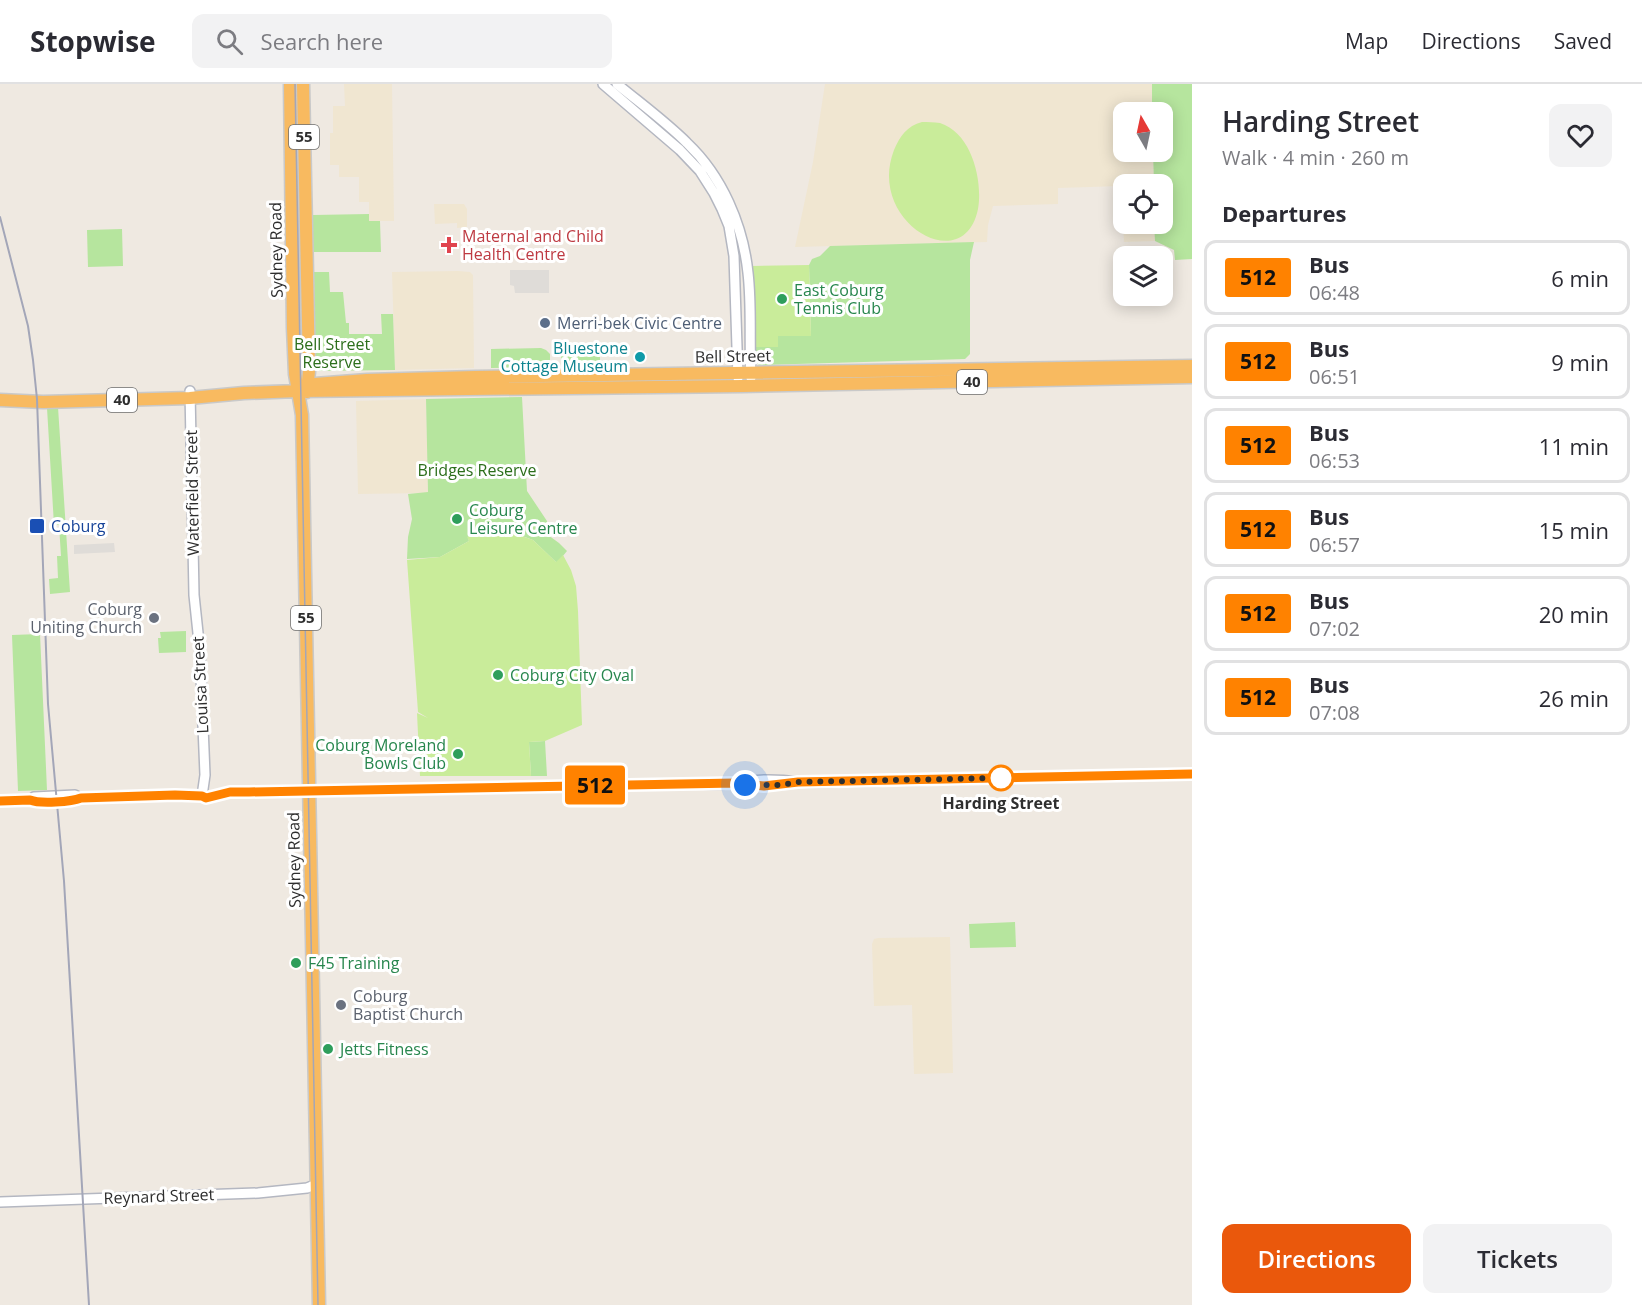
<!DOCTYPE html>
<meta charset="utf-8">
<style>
body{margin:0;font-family:"Open Sans",sans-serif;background:#f2f2f3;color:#2b2b33;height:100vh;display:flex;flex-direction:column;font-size:22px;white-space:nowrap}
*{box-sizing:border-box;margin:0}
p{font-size:20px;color:#7c7c81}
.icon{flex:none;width:33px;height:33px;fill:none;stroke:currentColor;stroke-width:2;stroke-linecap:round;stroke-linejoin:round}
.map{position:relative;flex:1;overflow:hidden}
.details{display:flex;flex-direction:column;background:#fff;width:450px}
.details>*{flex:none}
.badge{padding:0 12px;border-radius:4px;font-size:21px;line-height:39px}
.needle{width:39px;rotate:351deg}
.controls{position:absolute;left:1113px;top:18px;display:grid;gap:12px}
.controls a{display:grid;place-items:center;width:60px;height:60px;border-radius:12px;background:#fff;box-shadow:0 3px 15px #0003;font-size:30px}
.you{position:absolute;width:30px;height:30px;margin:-15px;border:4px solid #fff;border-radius:50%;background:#1a73e8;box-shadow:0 0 0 9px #1a73e833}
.map>.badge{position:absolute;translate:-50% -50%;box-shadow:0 0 0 3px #fff}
h2{padding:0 30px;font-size:22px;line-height:54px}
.round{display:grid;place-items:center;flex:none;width:63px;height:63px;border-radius:12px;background:#f2f2f3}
.overview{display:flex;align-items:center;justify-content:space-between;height:102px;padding:0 30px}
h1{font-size:28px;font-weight:600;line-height:45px}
.cta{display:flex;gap:12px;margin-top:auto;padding:12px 30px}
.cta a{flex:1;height:69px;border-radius:12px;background:#ea580c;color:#fff;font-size:24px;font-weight:600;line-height:69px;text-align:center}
.cta a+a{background:#f2f2f3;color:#2b2b33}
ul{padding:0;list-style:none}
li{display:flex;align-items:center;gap:18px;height:75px;margin:0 12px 9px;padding:0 18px;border:3px solid #e1e1e2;border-radius:12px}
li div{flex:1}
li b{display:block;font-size:22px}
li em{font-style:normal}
li .badge{min-width:66px;font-weight:700;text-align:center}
header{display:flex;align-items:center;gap:36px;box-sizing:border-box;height:84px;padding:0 30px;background:#fff;border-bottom:2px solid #e1e1e2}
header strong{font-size:28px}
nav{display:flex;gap:33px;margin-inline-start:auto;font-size:21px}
.search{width:420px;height:54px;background:#f2f2f3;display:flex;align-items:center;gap:15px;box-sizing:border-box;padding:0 21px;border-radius:12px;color:#7c7c81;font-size:22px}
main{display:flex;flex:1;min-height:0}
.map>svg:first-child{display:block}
.education{fill:#f0e6d1}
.green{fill:#b6e59e}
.pitch{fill:#c9ec9a}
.plaza{fill:#dfdcd8}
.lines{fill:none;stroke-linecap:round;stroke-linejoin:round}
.tertiary-casing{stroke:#b4b7c1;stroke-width:12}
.trunk-casing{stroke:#c9c9c9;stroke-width:15}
.tertiary{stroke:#fff;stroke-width:9}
.trunk{stroke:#f8ba60;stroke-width:12}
.tram{stroke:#a3a6b8;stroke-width:1.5}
.rail{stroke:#a3a6b8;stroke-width:2}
.line-casing{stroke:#fff;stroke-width:14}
.line{stroke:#ff8200;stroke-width:9}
.walk{stroke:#2e2e2e;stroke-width:6;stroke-dasharray:0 10.8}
.health-dot{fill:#e0444e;stroke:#fff;stroke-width:2}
.leisure-dot{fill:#2e9e5b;stroke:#fff;stroke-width:2}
.service-dot{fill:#5c6f8a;stroke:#fff;stroke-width:2}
.culture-dot{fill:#0f9aa8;stroke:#fff;stroke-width:2}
.transit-dot{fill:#1a4fb4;stroke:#fff;stroke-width:2}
.worship-dot{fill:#6b7280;stroke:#fff;stroke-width:2}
.stop-dot{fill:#fff;stroke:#ff8200;stroke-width:3}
.labels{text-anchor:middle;stroke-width:6;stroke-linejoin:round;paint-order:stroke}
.shield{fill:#fff;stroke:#6d6d6d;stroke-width:1.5}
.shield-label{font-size:15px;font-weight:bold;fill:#2e2e2e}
.health-label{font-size:16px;fill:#be3a42;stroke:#fff;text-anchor:start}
.street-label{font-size:16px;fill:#2e2e2e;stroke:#fff}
.leisure-label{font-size:16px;fill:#27864d;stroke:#fff;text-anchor:start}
.service-label{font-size:16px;fill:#4e5e75;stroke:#fff;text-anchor:start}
.park-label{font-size:16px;fill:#2c6e1b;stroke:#fff}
.culture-label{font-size:16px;fill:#0d838f;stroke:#fff;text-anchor:end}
.transit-label{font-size:16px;fill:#164399;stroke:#fff;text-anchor:start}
.worship-label{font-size:16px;fill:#5b616d;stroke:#fff;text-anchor:end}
.stop-label{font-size:16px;font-weight:bold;fill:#2e2e2e;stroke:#fff}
</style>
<header>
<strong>Stopwise</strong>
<div class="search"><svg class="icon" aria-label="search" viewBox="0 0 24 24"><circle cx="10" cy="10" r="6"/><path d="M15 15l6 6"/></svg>Search here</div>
<nav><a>Map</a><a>Directions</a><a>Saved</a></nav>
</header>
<main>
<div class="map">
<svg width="1192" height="1221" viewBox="0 0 1192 1221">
<rect width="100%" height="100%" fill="#efe9e1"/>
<!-- education -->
<path class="education" d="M344,0h48l2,137h-25v-19h-10v-25h-20v-12h-9v-32h3v-27h12z
M825,0h327v28h-28v40h29l1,32h-30v40h30l1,17 -31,1 -3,-56 -63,2v16l-65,2 -5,19 -1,17 -192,5 18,-85z
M434,120h30l3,5v18l-10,1v-5l-22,1z
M458,187l12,1 3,3 1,93 -79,2 -3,-98z
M426,315l2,94 -70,1 -2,-93z
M950,853l3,136 -39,1 -2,-69 -38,1 -2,-62 2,-5 4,-1z"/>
<!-- green -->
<path class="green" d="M1152,0h40v175l-17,1 -1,-10 -19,-9 -1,-17h8v-40h-8l-1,-32h9v-40h-10z
M369,130v7h11l1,31h-68v-37z
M122,145l1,37 -35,1 -1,-37z
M974,158l-4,18v94l-5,5 -205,6 -6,-3v-15h24v-11h33l-2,-71 3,-6 8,-3 10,-10z
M314,188h15l1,20h13l3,31h3v11h33l-1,-20h12l2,56 -80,1z
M491,265l50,-1 5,2 4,4v13l-59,1z
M600,266v16l-39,1v-16z
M522,313l5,94 20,30 1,14 11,8 8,8 -10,12 -24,-23 -19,-7 -7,-2 -39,7 1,3 -29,16 -33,2 1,-22 4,-18 -4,-25 20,-2 -2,-93z
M58,323l12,185 -20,2 -1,-15 9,-1 -1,-22h4l-2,-31h-5l-7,-117z
M186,547v21l-27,1 -1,-15h3l-1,-6z
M40,550l7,156 -29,1 -6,-156z
M545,657l2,35h-16l-2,-34z
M1015,838l1,25 -46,1 -1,-24z"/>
<!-- pitch -->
<path class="pitch" d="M922,38c6,0 12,0 18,1 32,10 43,58 38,86 -14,70 -112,13 -84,-59 6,-14 13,-24 28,-28z
M809,181l2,71h-33v11h-24l-2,-81z
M503,439l4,8 26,9 23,22 7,-7 8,15 5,16 2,25 4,114 -37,16 -16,1 2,34h-111l-3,-63 11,5 -10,-6 -11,-152 33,-3 29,-16 -2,-4z"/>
<!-- plaza -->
<path class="plaza" d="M510,186h39v23h-34l-1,-7 -4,-1z
M114,459l1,9 -41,2v-9z"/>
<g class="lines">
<defs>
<path id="tertiary" d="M603,0l77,66 20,21 14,22 8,16 7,17 5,30 4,122
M617,0c23,19 49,38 70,59 35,33 56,82 61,130 4,34 1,70 3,105
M190,307l4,204 6,57 5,123 -2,14
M794,699l398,-9
M746,701h34
M30,716l4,-3 41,-2 6,3 94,-3 27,1 4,2 24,-6 462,-8c15,0 30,1 44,-1 21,-4 40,-4 62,-1
M0,717l30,-1 4,2
M0,1118l258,-9 49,-5 10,-4"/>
<path id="trunk" d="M290,0l3,244 2,46 7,41 17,890
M303,0l6,287 -2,21
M315,300l52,-4 108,-3 717,-11
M0,316l43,2 147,-4 54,-5 54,-2 444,-5 450,-9"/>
</defs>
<!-- tertiary casing -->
<use href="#tertiary" class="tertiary-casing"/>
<!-- trunk casing -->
<use href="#trunk" class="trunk-casing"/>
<!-- tertiary -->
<use href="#tertiary" class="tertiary"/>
<!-- trunk -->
<use href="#trunk" class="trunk"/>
<!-- tram -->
<path class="tram" d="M295,0l23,1221"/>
<!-- rail -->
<path class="rail" d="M0,133l28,109 5,34 4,39 11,305 16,177 25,424"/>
</g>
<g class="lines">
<defs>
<path id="line" d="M0,717l30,-1c10,4 41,2 51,-2l94,-3 27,1 4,2 24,-6h19l486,-9 29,3 34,-4 394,-8"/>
</defs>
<!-- line casing -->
<use href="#line" class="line-casing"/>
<!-- line -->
<use href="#line" class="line"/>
<!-- walk -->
<path class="walk" d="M745,701h35l18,-3 203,-4"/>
</g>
<!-- markers -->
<path class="health-dot" d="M446 152h6v6h6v6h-6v6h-6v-6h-6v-6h6z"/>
<g class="leisure-dot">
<circle cx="782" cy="215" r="6"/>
<circle cx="457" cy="435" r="6"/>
<circle cx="498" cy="591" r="6"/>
<circle cx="458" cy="670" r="6"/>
<circle cx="296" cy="879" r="6"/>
<circle cx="328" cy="965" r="6"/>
</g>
<circle class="service-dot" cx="545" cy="239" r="6"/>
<circle class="culture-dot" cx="640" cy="273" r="6"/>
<rect class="transit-dot" x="29" y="434" width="16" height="16" rx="3"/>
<g class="worship-dot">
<circle cx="154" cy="534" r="6"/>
<circle cx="341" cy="921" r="6"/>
</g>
<circle class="stop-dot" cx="1001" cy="694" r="12"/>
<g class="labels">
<!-- shield labels -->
<g class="shield">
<rect x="289" y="41" width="30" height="24" rx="4.5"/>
<rect x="957" y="286" width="30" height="24" rx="4.5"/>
<rect x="107" y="304" width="30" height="24" rx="4.5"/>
<rect x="291" y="522" width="30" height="24" rx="4.5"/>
</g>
<g class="shield-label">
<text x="304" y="58">55</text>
<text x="972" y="303">40</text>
<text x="122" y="321">40</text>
<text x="306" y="539">55</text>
</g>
<!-- health labels -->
<g class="health-label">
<text x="462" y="158">Maternal and Child<tspan x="462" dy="18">Health Centre</tspan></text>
</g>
<!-- street labels -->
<g class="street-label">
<text transform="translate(276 166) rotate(-91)" y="6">Sydney Road</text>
<text transform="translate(733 272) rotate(-1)" y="6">Bell Street</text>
<text transform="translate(192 409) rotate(-91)" y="6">Waterfield Street</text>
<text transform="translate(200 601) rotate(-93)" y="6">Louisa Street</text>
<text transform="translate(294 776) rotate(-91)" y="6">Sydney Road</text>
<text transform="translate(159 1112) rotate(-2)" y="6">Reynard Street</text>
</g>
<!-- leisure labels -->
<g class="leisure-label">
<text x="794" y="212">East Coburg<tspan x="794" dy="18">Tennis Club</tspan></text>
<text x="469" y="432">Coburg<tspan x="469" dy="18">Leisure Centre</tspan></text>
<text x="510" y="597">Coburg City Oval</text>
<text x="446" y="667" text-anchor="end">Coburg Moreland<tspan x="446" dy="18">Bowls Club</tspan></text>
<text x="308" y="885">F45 Training</text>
<text x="340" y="971">Jetts Fitness</text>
</g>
<!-- service labels -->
<g class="service-label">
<text x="557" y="245">Merri-bek Civic Centre</text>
</g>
<!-- park labels -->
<g class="park-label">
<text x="332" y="266">Bell Street<tspan x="332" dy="18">Reserve</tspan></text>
<text x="477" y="392">Bridges Reserve</text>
</g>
<!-- culture labels -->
<g class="culture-label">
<text x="628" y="270">Bluestone<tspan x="628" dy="18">Cottage Museum</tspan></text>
</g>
<!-- transit labels -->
<g class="transit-label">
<text x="51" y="448">Coburg</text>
</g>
<!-- worship labels -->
<g class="worship-label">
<text x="142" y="531">Coburg<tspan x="142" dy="18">Uniting Church</tspan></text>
<text x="353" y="918" text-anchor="start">Coburg<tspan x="353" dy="18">Baptist Church</tspan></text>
</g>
<!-- stop labels -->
<g class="stop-label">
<text x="1001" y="725">Harding Street</text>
</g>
</g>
</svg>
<div class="controls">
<a><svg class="needle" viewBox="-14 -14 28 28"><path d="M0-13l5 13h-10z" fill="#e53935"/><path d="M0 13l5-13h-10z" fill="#7c7c81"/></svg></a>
<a><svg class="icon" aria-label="locate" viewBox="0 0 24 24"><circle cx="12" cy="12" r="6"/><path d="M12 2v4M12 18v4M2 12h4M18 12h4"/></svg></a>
<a><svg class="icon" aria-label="layers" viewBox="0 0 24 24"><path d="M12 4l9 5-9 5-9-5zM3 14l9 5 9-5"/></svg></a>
</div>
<div class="you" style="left:745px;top:701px"></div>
<b class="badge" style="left:595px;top:701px;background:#ff8200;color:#111">512</b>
</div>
<section class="details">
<div class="overview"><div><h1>Harding Street</h1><p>Walk · 4 min · 260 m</p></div><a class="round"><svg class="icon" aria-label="heart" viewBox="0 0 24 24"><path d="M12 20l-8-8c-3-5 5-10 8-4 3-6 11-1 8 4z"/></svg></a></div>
<h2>Departures</h2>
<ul>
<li><span class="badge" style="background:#ff8200;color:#111">512</span><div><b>Bus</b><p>06:48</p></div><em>6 min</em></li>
<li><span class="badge" style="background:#ff8200;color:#111">512</span><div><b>Bus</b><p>06:51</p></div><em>9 min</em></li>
<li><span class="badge" style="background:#ff8200;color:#111">512</span><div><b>Bus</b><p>06:53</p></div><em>11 min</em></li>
<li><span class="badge" style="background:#ff8200;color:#111">512</span><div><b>Bus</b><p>06:57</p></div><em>15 min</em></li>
<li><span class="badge" style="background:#ff8200;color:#111">512</span><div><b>Bus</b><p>07:02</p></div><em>20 min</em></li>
<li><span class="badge" style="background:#ff8200;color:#111">512</span><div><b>Bus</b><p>07:08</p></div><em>26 min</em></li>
</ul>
<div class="cta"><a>Directions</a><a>Tickets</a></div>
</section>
</main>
